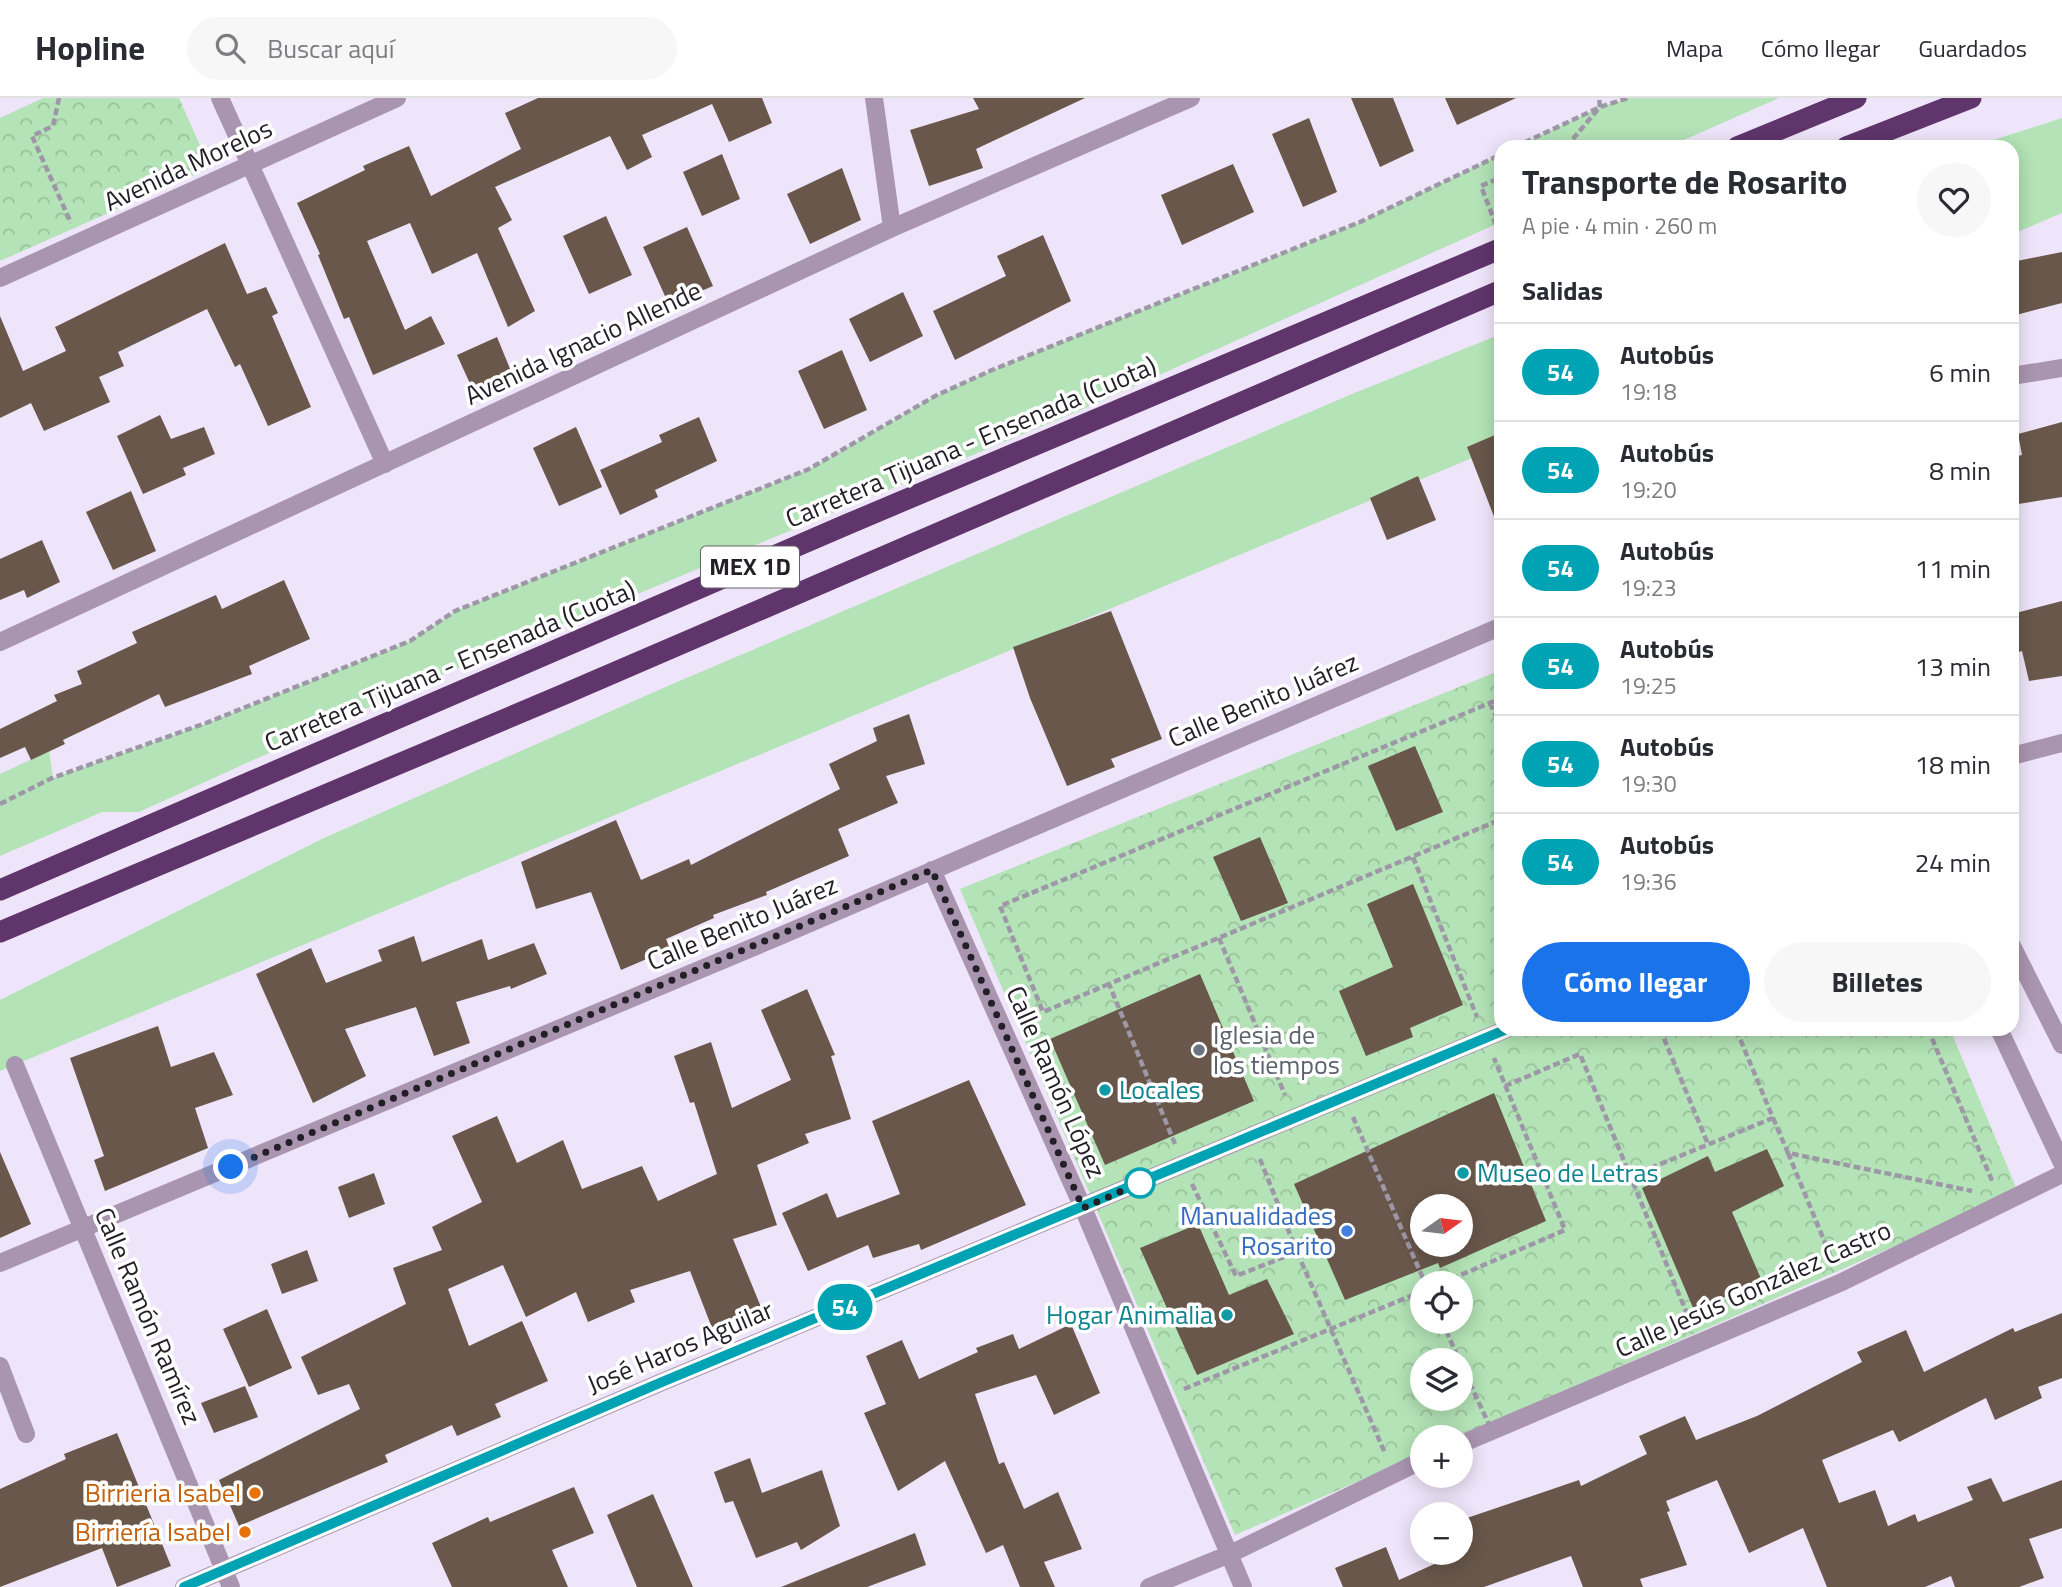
<!DOCTYPE html>
<html lang="es">
<meta charset="utf-8">
<style>
body{margin:0;font-family:"Titillium Web",sans-serif;background:#f7f7f7;color:#2b2b33;height:100vh;display:flex;flex-direction:column;font-size:26px;white-space:nowrap}
*{box-sizing:border-box;margin:0}
p{font-size:23px;color:#7c7c81}
.icon{flex:none;width:38px;height:38px;fill:none;stroke:currentColor;stroke-width:2;stroke-linecap:round;stroke-linejoin:round}
.map{position:relative;flex:1;overflow:hidden}
.details{position:absolute;left:1494px;top:42px;width:525px;height:896px;display:flex;flex-direction:column;background:#fff;border-radius:21px;box-shadow:0 4px 18px #0003}
.details>*{flex:none}
.badge{padding:0 14px;border-radius:23px;font-size:24px;line-height:46px}
.needle{width:46px;rotate:76deg}
.buttons{position:absolute;left:1410px;top:1096px;display:grid;gap:14px}
.buttons a{display:grid;place-items:center;width:63px;height:63px;border-radius:50%;background:#fff;box-shadow:0 4px 18px #0003;font-size:35px}
.you{position:absolute;width:35px;height:35px;margin:-18px;border:5px solid #fff;border-radius:50%;background:#1a73e8;box-shadow:0 0 0 10px #1a73e833}
.map>.badge{position:absolute;translate:-50% -50%;box-shadow:0 0 0 4px #fff}
h2{padding:0 28px;font-size:26px;line-height:63px}
.round{display:grid;place-items:center;flex:none;width:74px;height:74px;border-radius:37px;background:#f7f7f7}
.head{display:flex;align-items:center;justify-content:space-between;height:119px;padding:0 28px}
h1{font-size:33px;font-weight:700;line-height:52px}
.cta{display:flex;gap:14px;margin-top:auto;padding:14px 28px}
.cta a{flex:1;height:80px;border-radius:42px;background:#1a73e8;color:#fff;font-size:28px;font-weight:700;line-height:80px;text-align:center}
.cta a+a{background:#f7f7f7;color:#2b2b33}
ul{padding:0;list-style:none}
li{display:flex;align-items:center;gap:21px;height:98px;padding:0 28px;border-top:2px solid #e1e1e2}
li div{flex:1}
li b{display:block;font-size:26px}
li em{font-style:normal}
li .badge{min-width:77px;font-weight:700;text-align:center}
header{display:flex;align-items:center;gap:42px;box-sizing:border-box;height:98px;padding:0 35px;background:#fff;border-bottom:2px solid #e1e1e2}
header strong{font-size:33px}
nav{display:flex;gap:38px;margin-inline-start:auto;font-size:24px}
.search{width:490px;height:63px;background:#f7f7f7;display:flex;align-items:center;gap:18px;box-sizing:border-box;padding:0 24px;border-radius:38px;color:#7c7c81;font-size:26px}
.map>svg:first-child{display:block}
.grass{fill:#b3e3b6}
.park{fill:url(#park-crowns);fill-rule:evenodd}
.building{fill:#69574b;fill-rule:evenodd}
.lines{fill:none;stroke-linecap:round;stroke-linejoin:round}
.path{stroke:#9e97a7;stroke-width:4.5;stroke-dasharray:7 3.5;stroke-linecap:butt}
.minor{stroke:#aa95b0;stroke-width:18}
.highway{stroke:#5f356b;stroke-width:21}
.path-bridge{stroke:#9e97a7;stroke-width:4.5;stroke-dasharray:7 3.5;stroke-linecap:butt}
.line-casing{stroke:#fff;stroke-width:16}
.line{stroke:#00a3b4;stroke-width:10}
.walk{stroke:#221f26;stroke-width:7;stroke-dasharray:0 12.6}
.worship-dot{fill:#6b7280;stroke:#fff;stroke-width:2.5}
.culture-dot{fill:#0f9aa8;stroke:#fff;stroke-width:2.5}
.stop-dot{fill:#fff;stroke:#00a3b4;stroke-width:3.5}
.shop-dot{fill:#3f7fe0;stroke:#fff;stroke-width:2.5}
.food-dot{fill:#e8710a;stroke:#fff;stroke-width:2.5}
.labels{text-anchor:middle;stroke-width:7;stroke-linejoin:round;paint-order:stroke}
.shield{fill:#fff;stroke:#646267;stroke-width:2}
.shield-label{font-size:24px;font-weight:bold;fill:#221f26}
.street-label{font-size:26px;fill:#221f26;stroke:#fff}
.worship-label{font-size:26px;fill:#5b616d;stroke:#fff;text-anchor:start}
.culture-label{font-size:26px;fill:#0d838f;stroke:#fff;text-anchor:start}
.shop-label{font-size:26px;fill:#366cbe;stroke:#fff;text-anchor:end}
.food-label{font-size:26px;fill:#c56008;stroke:#fff;text-anchor:end}
</style>
<header>
<strong>Hopline</strong>
<div class="search"><svg class="icon" aria-label="search" viewBox="0 0 24 24"><circle cx="10" cy="10" r="6"/><path d="M15 15l6 6"/></svg>Buscar aquí</div>
<nav><a>Mapa</a><a>Cómo llegar</a><a>Guardados</a></nav>
</header>
<div class="map">
<svg width="2062" height="1489" viewBox="0 0 2062 1489">
<defs>
<pattern id="park-crowns" width="20" height="18" patternUnits="userSpaceOnUse" patternTransform="scale(1.75)"><rect width="20" height="18" fill="#b3e3b6"/><path d="M2 6a3 3 0 1 1 6 0M12 15a3 3 0 1 1 6 0" fill="none" stroke="#9ac29c"/></pattern>
</defs>
<rect width="100%" height="100%" fill="#efe5fa"/>
<!-- grass -->
<path class="grass" d="M1628,0h151l-111,49h-153l85,-40z
M2062,20v95l-49,21 -1,-87h-40z
M1501,56v68l-420,188 -663,275 -279,127h-37l-102,44v-82l49,-23 4,27 154,-55 203,-82 45,-30 354,-142 126,-73 57,-26 368,-148z
M1501,236v112l-1501,625v-71l324,-162 346,-153 682,-291z"/>
<!-- park -->
<path class="park" d="M43,0h136l31,70 -210,93v-143z
M1501,572l1,359h448l68,163 -559,245h-36v16l-188,82 -275,-646zM1423,1108h38v38h-38zM1423,1185h38v38h-38zM1423,1262h38v38h-38z"/>
<!-- building -->
<path class="building" d="M538,0h224l10,25 -43,19 -17,-38 -70,31 10,22 -25,13 -17,-34 -115,51 17,33 -14,8 37,83 -27,16 -31,-74 -45,21 -22,-51 -43,18 38,89 26,-14 14,28 -72,31 -24,-58 -5,2 -26,-64 2,-1 -23,-51 68,-33 -2,-4 46,-20 22,50 90,-47 -16,-36z
M973,0h112l-109,51 7,19 -54,18 -19,-56 69,-21z
M1351,0h42l21,53 -34,16z
M1445,0h71l-59,27z
M1309,20l28,74 -34,15 -31,-73z
M722,56l18,45 -38,17 -19,-44z
M1233,66l21,48 -72,33 -21,-50z
M842,70l19,52 -51,24 -23,-50z
M606,118l26,59 -43,19 -26,-58z
M687,129l26,59 -44,19 -26,-58z
M1043,137l28,66 -116,59 -22,-49 73,-35 -9,-20z
M225,145l22,51 19,-7 12,26 -6,3 39,91 -43,19 -28,-62 -5,3 -28,-58 -89,43 6,14 -25,11 11,25 -66,29 -13,-28 -31,15v-102l23,55 43,-20 -11,-24z
M2062,154v51l-50,13v-54z
M903,194l20,44 -53,26 -21,-43z
M497,239l18,44 -38,18 -20,-44z
M842,252l25,60 -43,19 -26,-58z
M160,317l11,24 33,-12 11,27 -32,14 3,7 -43,19 -26,-58z
M699,319l18,44 -62,29 3,7 -38,18 -20,-45 62,-28 -3,-7z
M2062,324v75l-50,8v-48l10,-2 -4,-21z
M576,329l26,60 -43,19 -26,-58z
M1502,334v99l-2,1 -33,-85z
M1418,378l18,44 -49,20 -17,-42z
M131,393l25,60 -43,19 -27,-58z
M42,442l18,42 -33,16 -3,-8 -24,10v-41z
M284,482l26,59 -61,27 3,8 -87,33 -6,-13 -96,46 2,4 -34,16 -6,-13 -25,11v-29l57,-28 -3,-6 28,-11 -5,-13 60,-28 -5,-11 84,-37 6,14z
M2062,503v75l-33,5 -7,-30 -10,3v-40z
M1111,513l51,128 -51,20 4,8 -48,19 -37,-88 -17,-51z
M909,616l16,50 -39,12 12,27 -60,26 11,27 -83,36 1,3 -54,20 1,3 -48,21 4,10 -49,21 -30,-78 -55,17 -15,-47 95,-42 25,60 48,-21 2,6 149,-76 -11,-25 48,-23 -4,-13z
M1415,648l28,66 -47,19 -28,-65z
M1260,739l28,66 -47,18 -28,-64z
M1413,786l50,121 -53,23 3,9 -47,19 -27,-65 54,-24 -26,-63z
M414,838l8,26 60,-23 6,21 46,-17 13,31 -36,15 -1,-3 -54,16 14,41 -36,13 -18,-49 -71,22 21,47 -53,27 -57,-129 55,-26 15,35 56,-22 -4,-11z
M1200,876l54,127 -149,64 -55,-126z
M807,891l28,66 -4,1 20,63 -46,15 4,9 -52,22 20,60 -44,14 28,68 -49,21 -22,-57 -60,19 5,12 -47,20 -12,-30 -50,25 -23,-52 -55,24 21,57 53,-25 26,60 -53,23 6,13 -44,19 -5,-11 -67,30 3,7 -149,64 -20,-46 141,-71 -11,-25 -31,11 -17,-38 105,-53 -13,-36 49,-18 -10,-23 50,-25 -30,-66 45,-20 20,47 46,-23 19,49 60,-23 16,35 59,-27 -23,-72 -4,1 -16,-47 37,-14 21,66 59,-28 -30,-70z
M158,928l13,41 43,-15 19,43 -38,13 13,40 -103,43 -11,-31 10,-4 -34,-98z
M969,982l57,125 -105,45 -2,-6 -46,14 -5,-13 -60,26 -26,-58 45,-20 10,25 63,-24 -28,-73z
M1494,995l52,128 -106,47 -2,-5 -93,37 -51,-116zM1423,1108h38v38h-38z
M1767,1051l17,37 -52,26 30,69 -68,29 -52,-122 66,-32 7,16z
M0,1054l31,72 -31,14z
M374,1075l11,31 -36,14 -11,-31z
M1198,1126l31,71 38,-16 27,55 -97,41 -57,-127z
M307,1152l11,31 -36,13 -11,-30z
M267,1211l25,59 -43,19 -26,-58z
M2062,1215v65l-24,9 4,11 -47,22 -9,-22 -87,44 -6,-12 -71,30 17,43 36,-13 13,36 27,-12 3,8 55,-22 -6,-13 24,-9 12,24 59,-22v48l-33,11 15,39 -25,9h-64l-4,-11 -26,11h-98l-24,-59 -54,25 -32,-73 -51,21 4,10 -3,1 20,53 -47,14 3,8h-60l-12,-31 -87,31h-141l-8,-19 51,-21 13,33 62,-28v-32l118,-40 2,6 66,-32 -8,-18 46,-20 11,24 61,-24 105,-54 -5,-10 49,-22 18,42 89,-44 2,4z
M1071,1226l29,69 -46,22 -18,-40 -61,19 24,70 5,-2 20,47 34,-17 24,57 -38,13 11,25h-35l-17,-42 -17,8 -41,-92 -47,30 -34,-78 22,-9 -20,-48 36,-16 17,39 59,-27 -2,-4 37,-14 6,15z
M245,1288l13,31 -44,16 -13,-30z
M117,1335l54,133 -54,21 -15,-39 -102,39v-98l66,-30 -2,-5z
M750,1360l12,35 60,-23 18,56 -39,24 -4,-8 -41,16 -23,-57 -8,2 -11,-31z
M574,1389l20,46 -42,17 16,37h-116l-20,-44 56,-26 2,5z
M653,1396l40,93h-56l-30,-72z
M915,1435l11,32 -59,22h-86z"/>
<g class="lines">
<!-- path -->
<path class="path" d="M59,0l-6,28 -21,10 39,87
M1515,49l85,-40 28,-9
M1566,49l34,-40 -1,-9
M1496,127l-15,-39 21,-9
M1490,605l12,27
M0,706l52,-26 154,-55 204,-82 45,-30 354,-142 126,-73 57,-26 368,-148 142,-68
M1413,759l64,160
M1219,840l66,157
M1109,886l-66,28 -43,-106 502,-208
M1660,931l48,115
M1928,931l65,154
M1505,988l75,-32 110,267
M1353,1019l72,166
M1773,1020l15,35 184,38
M1175,1046l-66,-160 393,-165
M1788,1055l45,109
M1260,1061l37,93
M1631,1078l142,-58 -37,-89
M1192,1086l44,92 61,-24 88,201
M1442,1185l123,-53 -71,-172
M1442,1223l17,39
M1184,1291l239,-98"/>
<!-- minor -->
<path class="minor" d="M220,0l165,366
M874,0l18,130
M0,180l397,-180
M2012,278l50,-8
M0,544l892,-414 299,-130
M2012,658l50,-13
M932,772l151,338 160,379
M2012,848l50,99
M1999,931l63,134
M15,967l216,522
M0,1165l780,-327 722,-310
M0,1268l26,68
M1461,1346l381,-162 220,-108
M184,1489l478,-205 845,-353
M1149,1489l81,-33 193,-94"/>
<!-- highway -->
<path class="highway" d="M1737,49l119,-49
M1846,49l125,-49
M0,792l848,-366 654,-276
M0,834l567,-239 935,-403"/>
<!-- path-bridge -->
<path class="path-bridge" d="M1461,1266l31,67"/>
</g>
<g class="lines">
<defs>
<path id="line" d="M184,1489l478,-205 845,-353"/>
</defs>
<!-- line casing -->
<use href="#line" class="line-casing"/>
<!-- line -->
<use href="#line" class="line"/>
<!-- walk -->
<path class="walk" d="M231,1069l701,-297 151,338 57,-25"/>
</g>
<!-- markers -->
<circle class="worship-dot" cx="1199" cy="952" r="7"/>
<g class="culture-dot">
<circle cx="1105" cy="992" r="7"/>
<circle cx="1463" cy="1075" r="7"/>
<circle cx="1227" cy="1217" r="7"/>
</g>
<circle class="stop-dot" cx="1140" cy="1085" r="14"/>
<circle class="shop-dot" cx="1347" cy="1133" r="7"/>
<g class="food-dot">
<circle cx="255" cy="1395" r="7"/>
<circle cx="245" cy="1434" r="7"/>
</g>
<g class="labels">
<!-- shield labels -->
<rect class="shield" x="701" y="448.5" width="98" height="41" rx="5"/>
<g class="shield-label">
<text x="750" y="477">MEX 1D</text>
</g>
<!-- street labels -->
<g class="street-label">
<text transform="translate(188 67) rotate(-25)" y="9">Avenida Morelos</text>
<text transform="translate(583 245) rotate(-25)" y="9">Avenida Ignacio Allende</text>
<text transform="translate(971 344) rotate(-23)" y="9">Carretera Tijuana - Ensenada (Cuota)</text>
<text transform="translate(450 568) rotate(-23)" y="9">Carretera Tijuana - Ensenada (Cuota)</text>
<text transform="translate(1263 602) rotate(-23)" y="9">Calle Benito Juárez</text>
<text transform="translate(742 825) rotate(-23)" y="9">Calle Benito Juárez</text>
<text transform="translate(1056 984) rotate(66)" y="9">Calle Ramón López</text>
<text transform="translate(1753 1191) rotate(-24)" y="9">Calle Jesús González Castro</text>
<text transform="translate(148 1218) rotate(67)" y="9">Calle Ramón Ramírez</text>
<text transform="translate(680 1249) rotate(-23)" y="9">José Haros Aguilar</text>
</g>
<!-- worship labels -->
<g class="worship-label">
<text x="1213" y="946">Iglesia de<tspan x="1213" dy="30">los tiempos</tspan></text>
</g>
<!-- culture labels -->
<g class="culture-label">
<text x="1119" y="1001">Locales</text>
<text x="1477" y="1084">Museo de Letras</text>
<text x="1213" y="1226" text-anchor="end">Hogar Animalia</text>
</g>
<!-- shop labels -->
<g class="shop-label">
<text x="1333" y="1127">Manualidades<tspan x="1333" dy="30">Rosarito</tspan></text>
</g>
<!-- food labels -->
<g class="food-label">
<text x="241" y="1404">Birrieria Isabel</text>
<text x="231" y="1443">Birriería Isabel</text>
</g>
</g>
</svg>
<div class="buttons">
<a><svg class="needle" viewBox="-14 -14 28 28"><path d="M0-13l5 13h-10z" fill="#e53935"/><path d="M0 13l5-13h-10z" fill="#7c7c81"/></svg></a>
<a><svg class="icon" aria-label="locate" viewBox="0 0 24 24"><circle cx="12" cy="12" r="6"/><path d="M12 2v4M12 18v4M2 12h4M18 12h4"/></svg></a>
<a><svg class="icon" aria-label="layers" viewBox="0 0 24 24"><path d="M12 4l9 5-9 5-9-5zM3 14l9 5 9-5"/></svg></a>
<a>+</a>
<a>−</a>
</div>
<div class="you" style="left:231px;top:1069px"></div>
<b class="badge" style="left:845px;top:1209px;background:#00a3b4;color:#fff">54</b>
<section class="details">
<div class="head"><div><h1>Transporte de Rosarito</h1><p>A pie · 4 min · 260 m</p></div><a class="round"><svg class="icon" aria-label="heart" viewBox="0 0 24 24"><path d="M12 20l-8-8c-3-5 5-10 8-4 3-6 11-1 8 4z"/></svg></a></div>
<h2>Salidas</h2>
<ul>
<li><span class="badge" style="background:#00a3b4;color:#fff">54</span><div><b>Autobús</b><p>19:18</p></div><em>6 min</em></li>
<li><span class="badge" style="background:#00a3b4;color:#fff">54</span><div><b>Autobús</b><p>19:20</p></div><em>8 min</em></li>
<li><span class="badge" style="background:#00a3b4;color:#fff">54</span><div><b>Autobús</b><p>19:23</p></div><em>11 min</em></li>
<li><span class="badge" style="background:#00a3b4;color:#fff">54</span><div><b>Autobús</b><p>19:25</p></div><em>13 min</em></li>
<li><span class="badge" style="background:#00a3b4;color:#fff">54</span><div><b>Autobús</b><p>19:30</p></div><em>18 min</em></li>
<li><span class="badge" style="background:#00a3b4;color:#fff">54</span><div><b>Autobús</b><p>19:36</p></div><em>24 min</em></li>
</ul>
<div class="cta"><a>Cómo llegar</a><a>Billetes</a></div>
</section>
</div>
